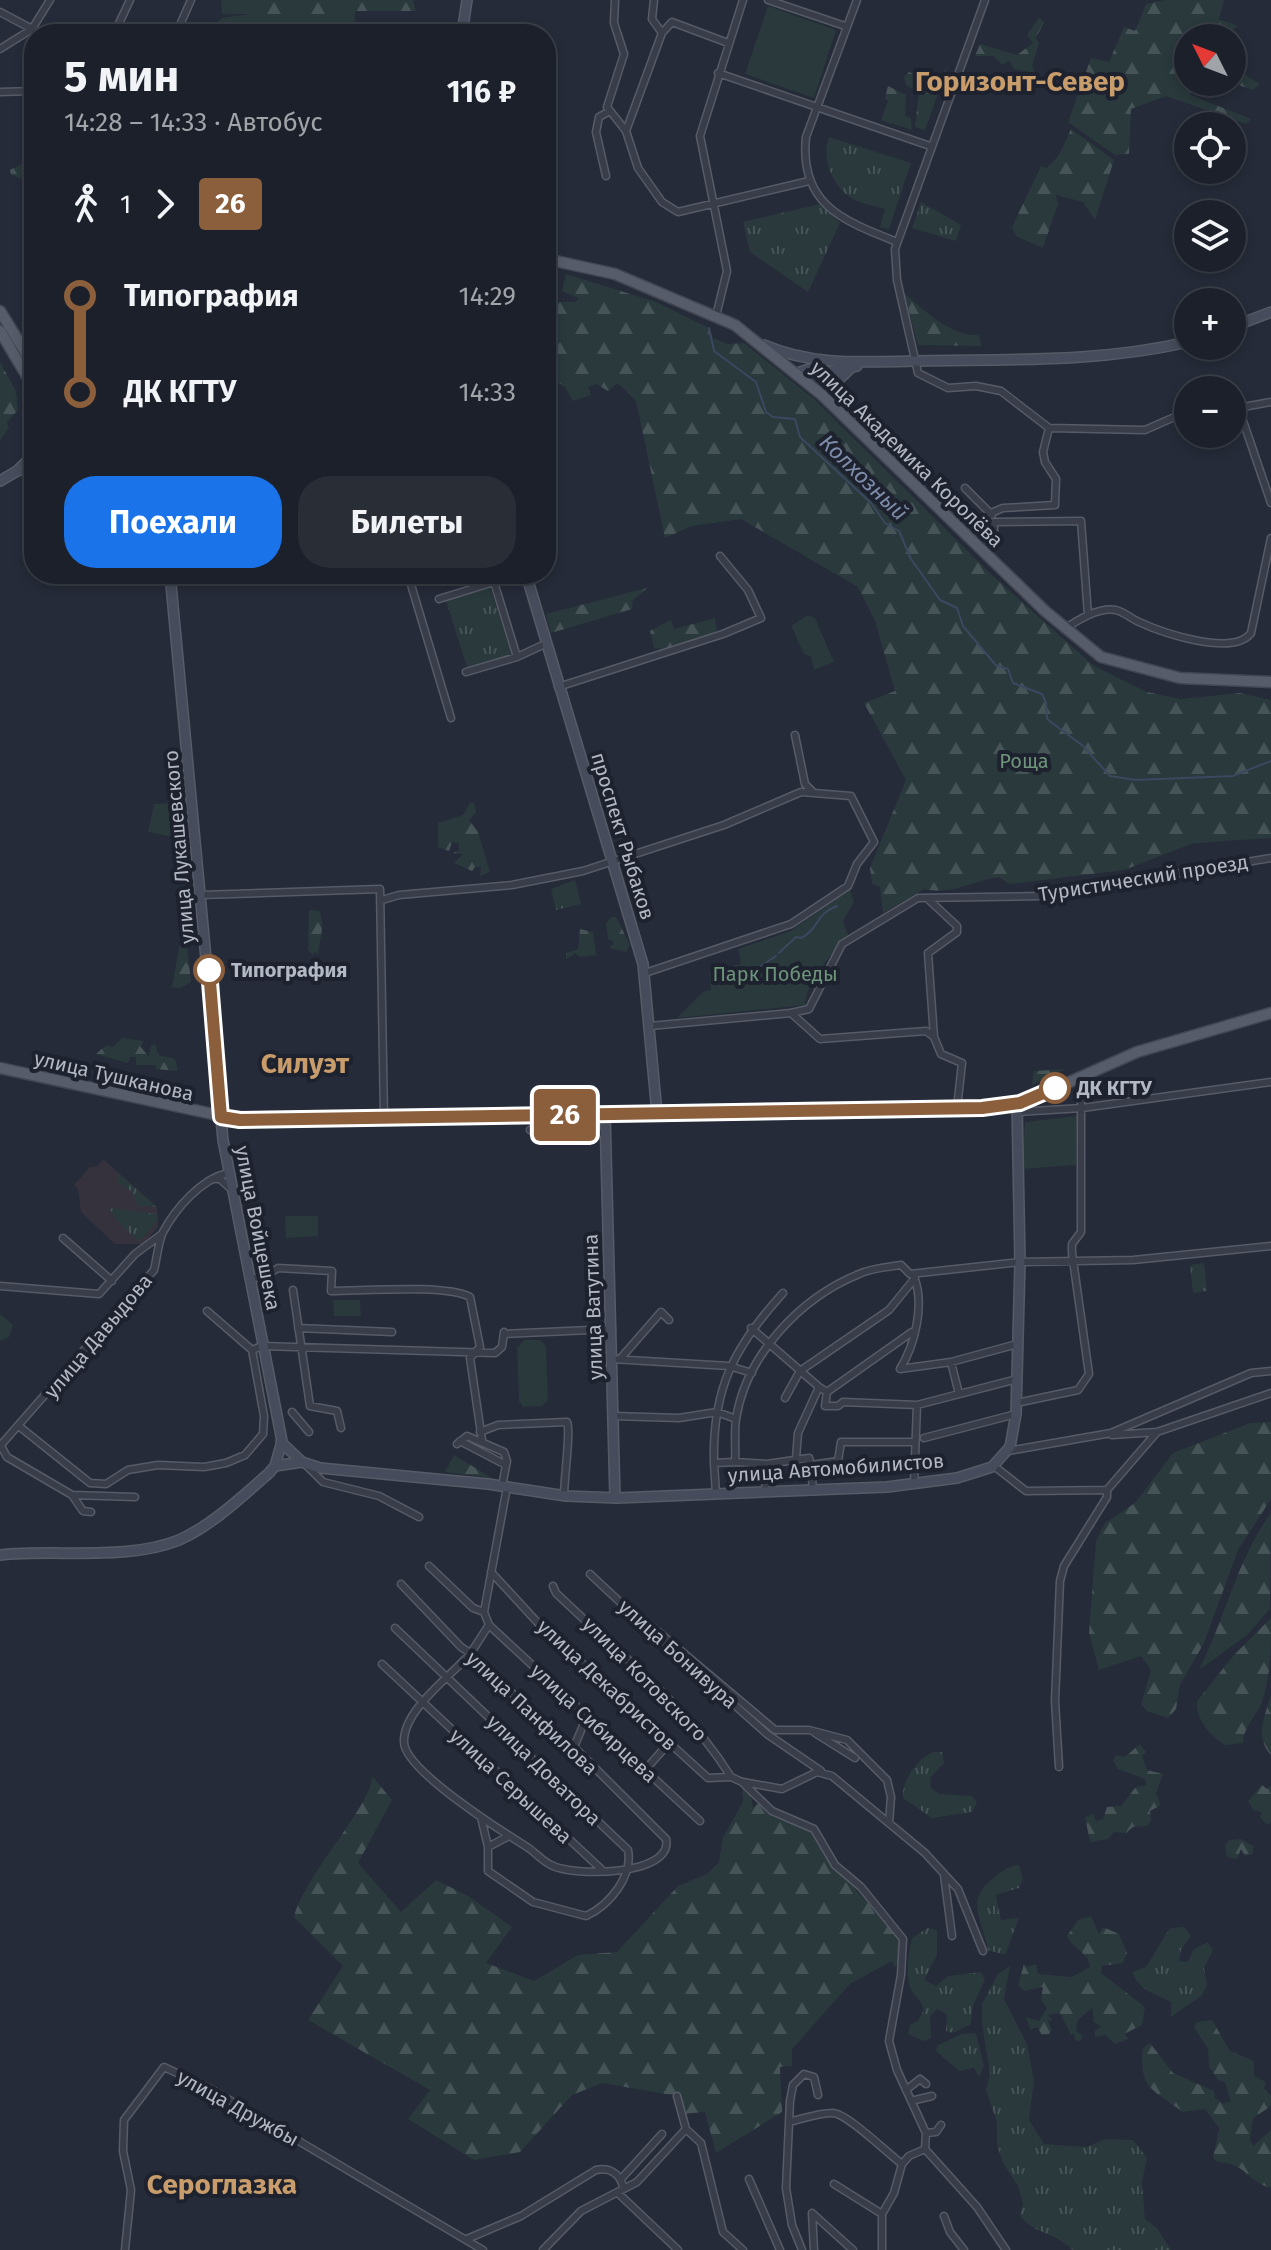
<!DOCTYPE html>
<html lang="ru">
<meta charset="utf-8">
<style>
body{margin:0;font-family:"Fira Sans",sans-serif;background:#292d36;color:#f1f3f6;height:100vh;display:flex;flex-direction:column;font-size:30px;white-space:nowrap}
*{box-sizing:border-box;margin:0}
p{font-size:26px;color:#a0a3a8}
.icon{flex:none;width:44px;height:44px;fill:none;stroke:currentColor;stroke-width:2;stroke-linecap:round;stroke-linejoin:round}
.map{position:relative;flex:1;overflow:hidden}
.sheet{position:absolute;left:24px;top:24px;width:532px;height:560px;display:flex;flex-direction:column;background:#1c202a;border-radius:32px;box-shadow:0 4px 12px #0003,0 0 0 2px #3a3e47}
.sheet>*{flex:none}
.badge{padding:0 16px;border-radius:6px;font-size:28px;line-height:52px}
.needle{width:52px;rotate:312deg}
.buttons{position:absolute;left:1174px;top:24px;display:grid;gap:16px}
.buttons a{display:grid;place-items:center;width:72px;height:72px;border-radius:50%;background:#1c202a;box-shadow:0 4px 12px #0003,0 0 0 2px #3a3e47;font-size:40px}
.map>.badge{position:absolute;translate:-50% -50%;box-shadow:0 0 0 4px #fff}
.legs{display:flex;align-items:center;gap:12px;height:88px;padding:0 40px;font-size:26px}
.legs p{margin-inline-start:auto}
.headline{display:flex;align-items:center;justify-content:space-between;height:136px;padding:0 40px}
h1{font-size:44px;font-weight:700;line-height:60px}
.cta{display:flex;gap:16px;margin-top:auto;padding:16px 40px}
.cta a{flex:1;height:92px;border-radius:32px;background:#1a73e8;color:#fff;font-size:32px;font-weight:700;line-height:92px;text-align:center}
.cta a+a{background:#292d36;color:#f1f3f6}
ul{padding:0 40px;list-style:none}
li{display:flex;align-items:center;gap:28px;height:96px;font-size:30px}
li i{display:grid;place-items:center;width:12px;height:100%;margin:0 10px;background:currentColor}
li i::after{content:'';width:20px;height:20px;margin:-10px;border:6px solid;border-radius:50%;background:#1c202a}
li p{margin-inline-start:auto}
li:first-child i{background:linear-gradient(#0000 50%,currentColor 0)}
li:last-child i{background:linear-gradient(currentColor 50%,#0000 0)}
.map>svg:first-child{display:block}
.medical{fill:#35323e}
.grass{fill:url(#grass-tufts)}
.forest{fill:url(#forest-firs)}
.park{fill:#29393c}
.lines{fill:none;stroke-linecap:round;stroke-linejoin:round}
.stream{stroke:#3c4760;stroke-width:2}
.street-casing{stroke:#565b67;stroke-width:9}
.secondary-casing{stroke:#565b67;stroke-width:12}
.primary-casing{stroke:#414652;stroke-width:13}
.street{stroke:#383d49;stroke-width:6}
.secondary{stroke:#464c5b;stroke-width:9}
.primary{stroke:#565c69;stroke-width:10}
.line-1-casing{stroke:#fff;stroke-width:18}
.line-1{stroke:#8b5e3c;stroke-width:12}
.stop-1-dot{fill:#fff;stroke:#8b5e3c;stroke-width:4}
.labels{text-anchor:middle;stroke-width:8;stroke-linejoin:round;paint-order:stroke}
.street-label{font-size:20px;fill:#b3b8c5;stroke:#1d222e}
.park-label{font-size:20px;fill:#6d937a;stroke:#1d222e}
.stop-label{font-size:20px;font-weight:bold;fill:#b3b8c5;stroke:#1d222e;text-anchor:start}
.water-label{font-size:22px;font-style:italic;fill:#7e8caa;stroke:#1d222e}
.district-label{font-size:28px;font-weight:bold;fill:#c89d6b;stroke:#1d222e}
</style>
<div class="map">
<svg width="1271" height="2250" viewBox="0 0 1271 2250">
<defs>
<pattern id="grass-tufts" width="24" height="20" patternUnits="userSpaceOnUse" patternTransform="scale(2)"><rect width="24" height="20" fill="#29393c"/><path d="M3 7l-1-3M5 7V3M7 7l1-3M15 17l-1-3M17 17v-4M19 17l1-3" fill="none" stroke="#465457"/></pattern>
<pattern id="forest-firs" width="22" height="20" patternUnits="userSpaceOnUse" patternTransform="scale(2)"><rect width="22" height="20" fill="#29393c"/><path d="M5 1l3.5 6h-7zM16 11l3.5 6h-7z" fill="#465457"/></pattern>
</defs>
<rect width="100%" height="100%" fill="#252b38"/>
<!-- medical -->
<path class="medical" d="M103,1159l54,48 1,20 -15,17h-28l-34,-32 -3,-23 -4,-4 16,-18h7z"/>
<!-- grass -->
<path class="grass" d="M829,137l82,26 -22,66 -9,-2 5,-18c-10,-3 -22,-5 -32,-10 -20,-11 -32,-41 -24,-62z
M921,202l40,23 -5,16 -44,-13z
M820,204l20,19 -32,69 -58,-40 -7,-30z
M490,587l22,69 -44,14 -22,-69z
M575,880l6,24 -25,6 -5,-21z
M118,1173l39,34 -19,-1 -7,-15 -13,-8z
M114,1208l43,6 1,6 -19,22 -23,-22 -6,-11z
M1204,1263l3,28 -14,2 -3,-28z
M933,1752h9l2,11 -14,15 1,10 8,6 33,2 5,7 -5,9 -40,6 -29,-20c-2,-16 14,-39 30,-46z
M1019,1865l4,14 -4,9 -23,7 5,25 18,-2 -14,37 -17,-5c-6,-33 -25,-50 8,-74 8,-6 13,-10 23,-11z
M1184,1927l7,9 -10,14 -2,11 9,1 5,-12 15,-8 5,8 -9,18 3,18 -6,10 -30,21v-15c-17,-9 -31,-10 -39,-30l14,-5 24,-39z
M928,1928l9,2v25l-13,25 12,6 12,-10 33,-4 4,7 -12,27 -2,18 -18,9 -7,-2 1,-16 -10,-6 -7,7 1,22 -8,3 -15,-7 2,-9 8,-4 6,-11c-3,-11 -11,-14 -14,-23 -5,-12 -1,-37 2,-49z
M1010,1966l-6,33 23,45 7,37 -5,39 15,24 43,3 18,-8 28,1 14,18 -5,24 3,37 12,9 14,22h-98c-19,-18 -40,-17 -53,-34l3,-13 -5,-17 -15,-23 -6,-18v-23l-11,-32 4,-17 -8,-49v-20l16,-30z
M976,2033l8,33 -5,11 -5,-9 -15,3 -23,-20 2,-6 24,-11z"/>
<!-- forest -->
<path class="forest" d="M257,0h156l3,11h-61l-1,23h-147l15,-16 28,-4z
M1165,0h59l-5,19 19,7 -19,12h-31v44h7l-5,13 61,24 -5,5 -80,-28 -35,13 -2,45 -14,1 -47,-33 23,-64 18,4 15,-35 11,4 11,-27z
M1039,18l5,4 -8,16 3,5 -7,23 3,7 -21,-4 -5,-9 -6,5 -10,-9h-18l5,-12 37,11 16,-12 -6,-8z
M948,65l-23,65 -10,-3 4,-34 -13,-8 -2,-8 5,-5 28,11z
M1232,67l28,17 -7,6 -24,-8h3z
M888,86l18,9 -1,21 6,2 1,12 -31,-10 7,-19 -3,-3z
M1071,129l43,31 -19,60 -12,-18 -27,-7 2,9 -15,44 -27,-12 -4,-9 29,-61 6,2 12,-13z
M30,160l4,2v21l-23,-8 -1,-5z
M566,274l90,28 53,26 4,10 14,6 17,-1 70,56 179,177 101,90 53,26 34,7 59,-6 31,7v138l-77,5 -70,27 -115,14 -10,-7c-30,5 -46,18 -75,12l-41,24 -3,-26 -8,-3 -2,-16 36,-88 -42,-77 31,-12 -20,-70 -17,-34 -117,-68 -49,7 -27,12 -29,-137 -18,-18 -10,8 -12,-7 -8,3 3,8 -18,6 -8,-14 -12,-8 -7,9v-86h30l2,-4 -16,-7z
M904,293c20,17 47,44 75,42l2,11 -63,-1z
M0,362l16,29 2,19 -11,12 2,6 -9,12z
M647,588l-14,12 -1,9 -81,24 -5,-19z
M715,618l2,14 -54,17 -9,-1 -4,-17 21,-11 3,9z
M470,803h4l2,9 -7,8 9,12 12,40 -10,4 1,-9h-6l-3,4 -18,-8 9,-9 -10,-1 6,-3v-7l-7,-1 -3,9 -11,-4v-24l25,-8z
M309,910l10,1c7,14 0,30 -1,44l-3,-4 -2,5 -5,-6z
M611,917h5l14,28 -4,7 -16,-4 4,-6 -6,-3 -2,-15z
M580,929l13,3 3,23 -17,2 -3,-4 -10,6v-6l12,-4z
M181,937h5l5,45 -11,6 -8,-1z
M122,1038l21,3 -3,5 9,11 2,-12h4l4,10 16,4 3,12 -22,-2v-4h-20v-8h-6l-2,6 -32,-9 10,-9 7,2z
M1065,1069l-33,16 2,-14z
M1271,1422v77l-33,51 -34,93 -24,42 -4,24 -8,9 -21,-7 -6,-7 10,-34 -10,-14 -42,14 -10,-37 7,-92 9,-18 30,-20 38,-50 77,-30z
M454,1455l38,23 -47,-6z
M1271,1513l-1,96 -23,26 -48,35c26,-51 38,-111 72,-157z
M1271,1618c0,28 0,55 -8,81 -5,16 -20,28 -20,44l-18,2c-14,-8 -30,-27 -28,-44l37,-46z
M1271,1694v61c-17,-19 -6,-38 0,-61z
M1140,1744l6,8 -4,4 5,14 16,4 -7,19 5,12 -11,6 1,10 -4,5 -14,1 -7,6 -12,-1 -6,7 -18,3 -5,-25 8,-3 3,7 7,-2 4,-12 14,-1 14,-18 11,-3 -1,-6 -27,-10 -5,-9 3,-5 9,2z
M372,1776l20,24 -34,63 43,49 35,-32 32,16 44,31 -26,36 48,18 44,-26 39,-3 61,-66 29,-12 12,-12 4,-24 20,-36 -1,-20 9,14 2,12 6,-5 13,14 41,14c20,38 59,74 87,109l-1,23 -5,4 -2,-6 -42,23 -58,65v17l-12,1 2,45 -66,41 -11,-41 -23,2 -5,-18 -75,-13 -30,12 -52,57 -46,8 -66,-41 22,-29 -122,-70 35,-54 -49,-49c11,-43 79,-113 78,-141z
M1262,1785l5,4 4,-4v37l-4,3 -7,-8 2,-5 -9,-2 -5,-9z
M1241,1839l12,7v8l-8,2 -4,-7 -4,10 -10,-2 -2,-12 4,-5z
M1091,1916l8,18 4,-7 16,7 8,19 -4,10 -21,3 -1,7 44,34 -3,18 -18,9 5,5 -14,5 -9,-9 -11,2v-7l6,-3 -7,-5 -2,-14 -15,13 -1,10 7,5 -3,5 -5,-1 -1,-6 -3,1 -11,-22 -12,2 5,5 -5,1 4,9 -4,5h-6l-5,-8 -7,3 -4,-13 13,4 8,-13 -6,-8 2,-13 -19,4 -6,-6 6,-21 3,3 9,-3 2,10 34,3 18,-10c-1,-14 -17,-18 -23,-31l11,-16z
M1212,2020l18,31 24,10v15l12,6 -2,6 7,8v10l-18,12 -3,21 3,7 18,-16v58c-24,-6 -24,-25 -54,-26l-4,-4 6,-30 -14,-19 -22,3c-30,-22 -45,-24 -40,-64l7,-5 23,30 41,18 1,7 8,5 8,-1 -6,-20 -6,-1 -10,-14 -1,-18 -14,-22 3,-5z"/>
<!-- park -->
<path class="park" d="M221,0h36l-7,14h-28z
M768,6l68,24 -22,68 -69,-24z
M780 237a9 9 0 1 1 18 0a9 9 0 1 1-18 0Z
M808,615l7,3 19,44 -20,8 -3,-13 -7,-3 -13,-28z
M182,803l2,36 -36,-7 6,-28z
M850,889l4,13 -11,19 5,14c-13,14 -46,53 -42,70l-129,13 27,-27 7,-1 -2,-18 32,-8 -3,-15 53,-18z
M1077,1116l-1,49 -54,4 3,-47z
M285,1216h33v20l-32,2z
M333,1300h27l1,16h-27z
M0,1314l13,11 -4,12 -9,4z
M524,1340h16l6,6 2,54 -6,6 -19,1 -4,-6 -2,-53z"/>
<g class="lines">
<!-- stream -->
<path class="stream" d="M709,328l5,23 42,31 10,30 7,5 22,2 5,18 71,66 14,20 14,8 12,28 29,41 17,8 6,18 31,37
M995,665l13,4 5,14 29,11 4,9 1,16 36,27 27,30 26,4 97,-4 38,-15
M779,953l17,-16 5,1c19,-10 13,-23 36,-32
M761,966l15,-10"/>
<defs>
<path id="street" d="M615,0l-1,23 10,31 -17,53 19,24
M654,0l-2,19 10,14
M768,0l77,26
M857,0l-51,137c-7,68 38,84 91,105
M985,0l-90,249 2,31 21,93 30,15 28,-2 25,5 48,37 96,2 43,-19
M0,12l32,17
M114,34l16,-34
M176,34l15,-34
M728,43l-56,-21 -10,11 -36,98 12,37 24,34 16,10 131,-31
M0,49l32,-20 18,-29
M718,73l212,73
M0,92l34,-1
M606,176l-10,-44 3,-15 9,-5
M716,316l11,-45 -27,-135 43,-136
M1232,409l39,-7
M1239,409l32,94
M965,488l27,27
M991,513l12,-5 52,-3 1,-26 -11,-17 -2,-10 6,-24
M978,547l16,-13v-12l87,-1 7,94
M413,574l-4,4 42,140
M439,599l55,-17 23,75 28,-13
M1064,629c14,-9 34,-22 52,-19 8,2 16,9 23,12 24,11 94,35 112,11l20,-95
M466,672l51,-15
M558,687l165,-53 38,-16 -13,-28 -28,-34
M795,735l10,49 8,8
M201,895l179,-6 4,229
M382,900l17,-5 113,-10 71,-14 141,-46 77,-33 50,4 23,46 -17,22 -9,22 -57,38 -146,49
M929,900l28,26v6l-29,21 6,84 7,17 21,9 -5,45
M791,1013l18,-4 33,-65 76,-46 124,-2 229,-38
M650,1026l141,-13 29,26 106,-8 8,6
M1017,1112l65,-4 189,-26
M530,1130l75,3
M212,1179h8l11,10
M63,1238l49,43
M914,1277c11,27 1,68 -14,92l51,-7
M249,1279l16,-3 13,-8 54,3 -1,20c32,0 115,-7 139,6l10,50 -10,11 12,82
M0,1286l99,8 36,-40 27,-20
M293,1290l17,116 27,5 4,17
M207,1311l45,39
M298,1328l94,4
M751,1328l68,59 -21,46 -2,25
M504,1334l108,-5
M612,1359l117,7 23,7
M620,1359l41,-47 8,8
M819,1387l8,5 -2,14h13l5,-4 74,3
M827,1392l85,-60
M959,1394l-8,-32 66,-18
M785,1398l15,-27 89,-61 26,-32
M1016,1403l62,-13 11,-16 -17,-121v-9l9,-12v-157
M292,1412l17,20
M614,1416l65,2 38,-6 19,7
M20,1427l70,56 16,1 22,-14 30,-5 46,2 22,-4 19,-8 18,-21 1,-18 -12,-66 10,-4 233,7 7,-6 2,-15
M480,1432l18,-7 69,-3c4,8 -3,57 -3,74
M1112,1435l45,-3 114,-39
M924,1438l92,-24
M460,1441l46,24
M457,1444l10,-8 37,16 3,9 -5,25
M0,1446l154,-176c3,-12 4,-27 9,-38 13,-24 38,-53 65,-59
M1,1446l6,11 65,38 63,2
M1008,1451l103,-18 140,-60 20,-2
M735,1462l32,2 42,-6 2,7 27,-4 3,-19h73
M714,1463c-2,-74 20,-116 69,-170
M305,1464l18,18 56,14 40,21
M811,1465l2,26
M994,1466l32,25 81,-1v7l-43,69 -4,15 -5,120 4,66
M914,1484l3,-79 100,-26
M1107,1490l50,-58
M765,1492l2,-28
M716,1494l-2,-31 21,-1c1,-13 -1,-29 1,-43 10,-64 64,-121 123,-145 13,-6 29,-7 42,-9l9,9 110,-12 113,-2 138,-14
M72,1495l11,16 8,1
M429,1566l44,42 11,4
M491,1572l47,51 170,155 23,-1
M590,1574l47,44
M401,1584l60,63 9,6 89,85 15,9 92,92c8,37 -93,38 -115,26 -9,-4 -16,-13 -24,-18 -24,-15 -123,-77 -123,-105 -1,-32 46,-65 65,-87 7,-9 13,-20 20,-30l-5,-13 23,-125
M553,1586l3,7c61,59 130,111 175,184
M636,1616l7,3 132,111h34l38,10 40,40 4,17 -2,26
M489,1625l211,196
M395,1628l233,222c5,26 -18,55 -42,66l-53,-14 -45,-31v-24l-7,-30
M648,1628l119,106 54,37
M382,1664l219,205
M815,1733l40,25
M574,1747l13,-31
M645,1770l24,-27
M731,1777l11,5 30,29 42,18 21,36 26,22 42,52 -2,36 -12,66 8,29 29,63 -1,16 52,58 29,43
M743,1782l39,7 35,-17 15,4 93,77 33,36 25,62
M488,1847l19,-10
M944,1875l8,61
M906,2090l14,-11 6,5
M677,2096l9,33 15,14 22,89 20,18
M911,2101l21,-5
M789,2122c13,-3 29,-9 43,-9 14,-1 55,40 70,51
M926,2133l10,-1 5,-7
M621,2179l41,-45
M749,2179l31,71
M834,2184l48,30
M619,2194l59,56
M944,2216l6,16 14,18
M467,2239l54,-23 75,-46c13,-3 23,3 27,16
M125,2250l6,-60 -8,-39 1,-31 40,-53 45,21 274,162
M543,2250l38,-39 56,-29 49,-53
M802,2250l-10,-25 -6,-37 4,-87 3,-16 11,-11 10,3 4,18
M814,2250l-2,-37 41,37
M882,2250v-36l12,-21 8,-29 7,-8 16,-7"/>
<path id="secondary" d="M462,34l5,-34
M1232,327l39,-15
M764,345c49,21 98,17 150,16 93,-2 183,2 274,-19
M797,373l25,-8
M802,377l55,-11
M833,404l-3,-16 21,-20
M17,471l17,-4
M0,481l17,-10 17,-17
M526,574l117,390 14,149
M605,1114l10,384
M281,1442l21,20 18,6 168,16 78,12 51,2 270,-11 70,-9 35,-11 18,-20 6,-33 4,-152 -3,-158
M275,1466l27,-4
M0,1555c55,-6 128,6 179,-15 32,-14 64,-44 90,-67l6,-7 7,-25 -59,-301 -53,-566"/>
<path id="primary" d="M546,259l69,15 120,51 87,70 223,216 56,46 79,21 91,4
M0,311l34,55
M0,331l34,57
M0,1068l245,53 751,-14 33,-7 108,-48 134,-39"/>
</defs>
<!-- street casing -->
<use href="#street" class="street-casing"/>
<!-- secondary casing -->
<use href="#secondary" class="secondary-casing"/>
<!-- primary casing -->
<use href="#primary" class="primary-casing"/>
<!-- street -->
<use href="#street" class="street"/>
<!-- secondary -->
<use href="#secondary" class="secondary"/>
<!-- primary -->
<use href="#primary" class="primary"/>
</g>
<g class="lines">
<defs>
<path id="line-1" d="M209,970l12,147 19,3 742,-12 38,-5 35,-15"/>
</defs>
<!-- line-1 casing -->
<use href="#line-1" class="line-1-casing"/>
<!-- line-1 -->
<use href="#line-1" class="line-1"/>
</g>
<!-- markers -->
<g class="stop-1-dot">
<circle cx="209" cy="970" r="14"/>
<circle cx="1055" cy="1088" r="14"/>
</g>
<g class="labels">
<!-- street labels -->
<g class="street-label">
<text transform="translate(907 454) rotate(44)" y="7">улица Академика Королёва</text>
<text transform="translate(623 836) rotate(73)" y="7">проспект Рыбаков</text>
<text transform="translate(179 847) rotate(-95)" y="7">улица Лукашевского</text>
<text transform="translate(1143 878) rotate(-9)" y="7">Туристический проезд</text>
<text transform="translate(114 1076) rotate(13)" y="7">улица Тушканова</text>
<text transform="translate(258 1228) rotate(79)" y="7">улица Войцешека</text>
<text transform="translate(593 1307) rotate(-92)" y="7">улица Ватутина</text>
<text transform="translate(98 1336) rotate(-50)" y="7">улица Давыдова</text>
<text transform="translate(836 1468) rotate(-4)" y="7">улица Автомобилистов</text>
<text transform="translate(678 1654) rotate(42)" y="7">улица Бонивура</text>
<text transform="translate(645 1679) rotate(45)" y="7">улица Котовского</text>
<text transform="translate(607 1685) rotate(43)" y="7">улица Декабристов</text>
<text transform="translate(532 1713) rotate(43)" y="7">улица Панфилова</text>
<text transform="translate(594 1723) rotate(43)" y="7">улица Сибирцева</text>
<text transform="translate(544 1770) rotate(44)" y="7">улица Доватора</text>
<text transform="translate(511 1786) rotate(43)" y="7">улица Серышева</text>
<text transform="translate(238 2108) rotate(29)" y="7">улица Дружбы</text>
</g>
<!-- park labels -->
<g class="park-label">
<text x="1024" y="768">Роща</text>
<text x="775" y="981">Парк Победы</text>
</g>
<!-- stop labels -->
<g class="stop-label">
<text x="231" y="977">Типография</text>
<text x="1077" y="1095">ДК КГТУ</text>
</g>
<!-- water labels -->
<g class="water-label">
<text transform="translate(864 477) rotate(44)" y="8">Колхозный</text>
</g>
<!-- district labels -->
<g class="district-label">
<text x="1020" y="91">Горизонт-Север</text>
<text x="305" y="1073">Силуэт</text>
<text x="222" y="2194">Сероглазка</text>
</g>
</g>
</svg>
<div class="buttons">
<a><svg class="needle" viewBox="-14 -14 28 28"><path d="M0-13l5 13h-10z" fill="#e53935"/><path d="M0 13l5-13h-10z" fill="#a0a3a8"/></svg></a>
<a><svg class="icon" aria-label="locate" viewBox="0 0 24 24"><circle cx="12" cy="12" r="6"/><path d="M12 2v4M12 18v4M2 12h4M18 12h4"/></svg></a>
<a><svg class="icon" aria-label="layers" viewBox="0 0 24 24"><path d="M12 4l9 5-9 5-9-5zM3 14l9 5 9-5"/></svg></a>
<a>+</a>
<a>−</a>
</div>
<b class="badge" style="left:565px;top:1115px;background:#8b5e3c;color:#fff">26</b>
<section class="sheet">
<div class="headline"><div><h1>5 мин</h1><p>14:28 – 14:33 · Автобус</p></div><b>116 ₽</b></div>
<div class="legs"><svg class="icon" aria-label="walk" viewBox="0 0 24 24"><circle cx="13" cy="4" r="2"/><path d="M13 8l-2 6 4 7M11 14l-3 7M7 12l3-4h3l4 4"/></svg>1<svg class="icon" aria-label="forward" viewBox="0 0 24 24"><path d="M9 5l7 7-7 7"/></svg><b class="badge" style="background:#8b5e3c;color:#fff">26</b></div>
<ul>
<li><i style="color:#8b5e3c"></i><b>Типография</b><p>14:29</p></li>
<li><i style="color:#8b5e3c"></i><b>ДК КГТУ</b><p>14:33</p></li>
</ul>
<div class="cta"><a>Поехали</a><a>Билеты</a></div>
</section>
</div>
